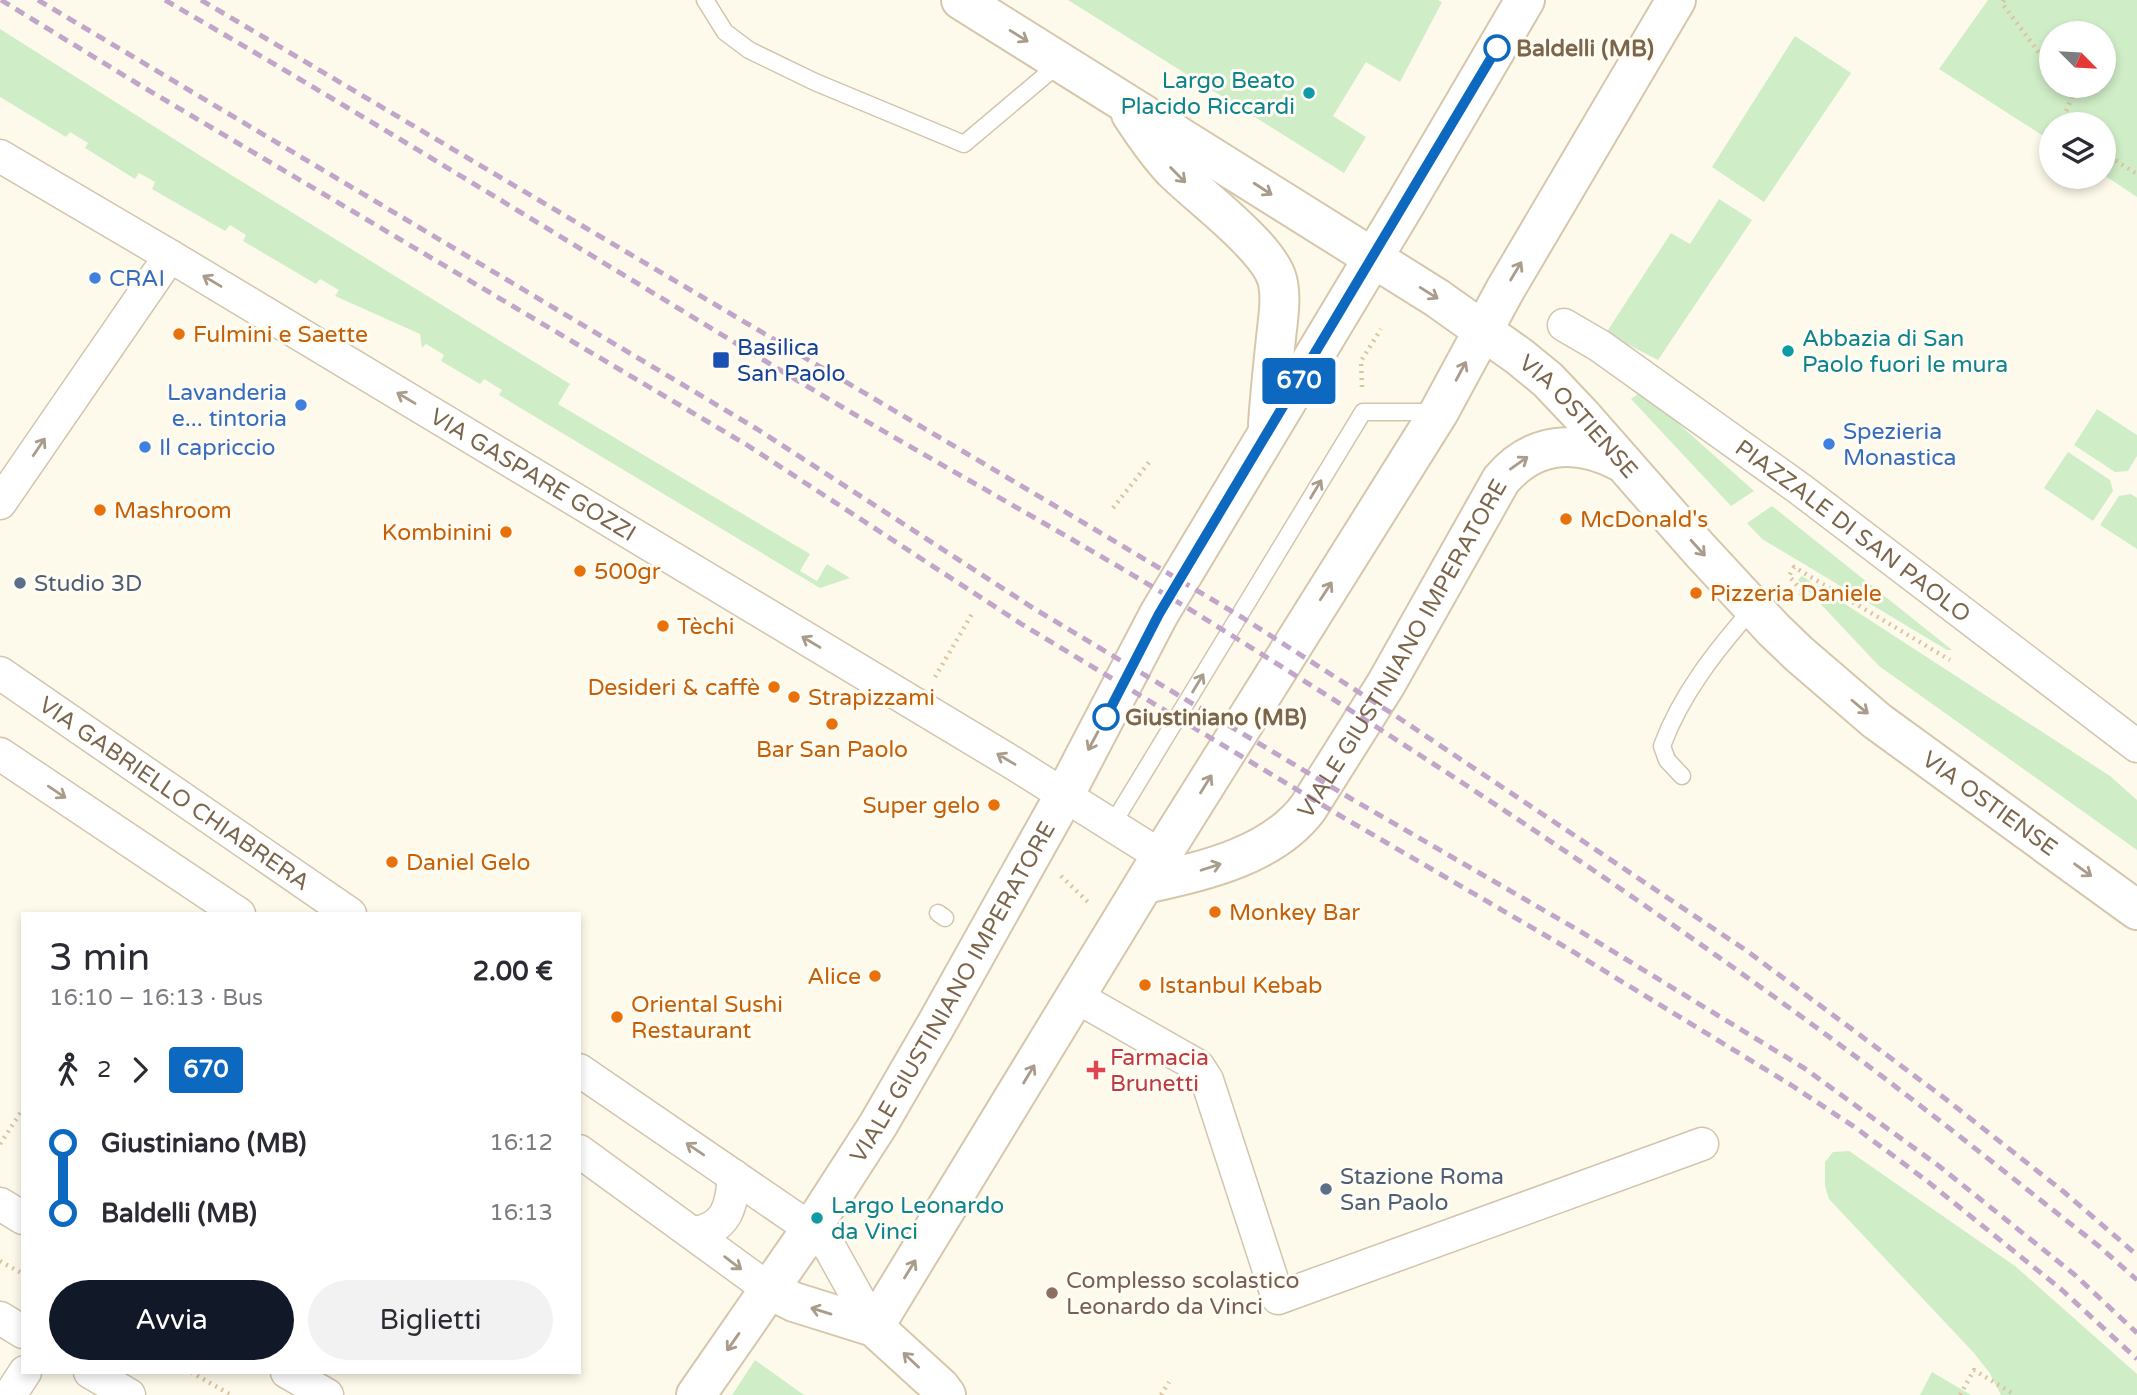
<!DOCTYPE html>
<html lang="it">
<meta charset="utf-8">
<style>
body{margin:0;font-family:"Varela Round",sans-serif;background:#f2f2f3;color:#2b2b33;height:100vh;display:flex;flex-direction:column;font-size:26px;white-space:nowrap}
*{box-sizing:border-box;margin:0}
p{font-size:23px;color:#7c7c81}
.icon{flex:none;width:38px;height:38px;fill:none;stroke:currentColor;stroke-width:2;stroke-linecap:round;stroke-linejoin:round}
.map{position:relative;flex:1;overflow:hidden}
.panel{position:absolute;left:21px;top:912px;width:560px;height:462px;display:flex;flex-direction:column;background:#fff;border-radius:0px;box-shadow:0 4px 10px #0003}
.panel>*{flex:none}
.badge{padding:0 14px;border-radius:5px;font-size:24px;line-height:46px}
.needle{width:46px;rotate:114deg}
.tools{position:absolute;left:2039px;top:21px;display:grid;gap:14px}
.tools a{display:grid;place-items:center;width:77px;height:77px;border-radius:50%;background:#fff;box-shadow:0 4px 10px #0003;font-size:35px}
.map>.badge{position:absolute;translate:-50% -50%;box-shadow:0 0 0 4px #fff}
.legs{display:flex;align-items:center;gap:10px;height:77px;padding:0 28px;font-size:23px}
.legs p{margin-inline-start:auto}
.headline{display:flex;align-items:center;justify-content:space-between;height:119px;padding:0 28px}
h1{font-size:38px;font-weight:600;line-height:52px}
.primary-button{display:flex;gap:14px;margin-top:auto;padding:14px 28px}
.primary-button a{flex:1;height:80px;border-radius:42px;background:#111827;color:#fff;font-size:28px;font-weight:600;line-height:80px;text-align:center}
.primary-button a+a{background:#f2f2f3;color:#2b2b33}
ul{padding:0 28px;list-style:none}
li{display:flex;align-items:center;gap:24px;height:70px;font-size:26px}
li i{display:grid;place-items:center;width:10px;height:100%;margin:0 9px;background:currentColor}
li i::after{content:'';width:18px;height:18px;margin:-9px;border:5px solid;border-radius:50%;background:#fff}
li p{margin-inline-start:auto}
li:first-child i{background:linear-gradient(#0000 50%,currentColor 0)}
li:last-child i{background:linear-gradient(currentColor 50%,#0000 0)}
.map>svg:first-child{display:block}
.green{fill:#cfedc7;fill-rule:evenodd}
.lines{fill:none;stroke-linecap:round;stroke-linejoin:round}
.lane-casing{stroke:#d2c5ae;stroke-width:19}
.street-casing{stroke:#d2c5ae;stroke-width:35}
.secondary-casing{stroke:#d6c7ac;stroke-width:42}
.path{stroke:#dbc4a2;stroke-width:4.5;stroke-dasharray:2 5;stroke-linecap:butt}
.lane{stroke:#fff;stroke-width:16}
.street{stroke:#fff;stroke-width:32}
.secondary{stroke:#fff;stroke-width:38}
.rail{stroke:#c1a6ca;stroke-width:5;stroke-dasharray:10 7;stroke-linecap:butt}
.oneway{stroke:#aa9c8a}
.line-1-casing{stroke:#fff;stroke-width:16}
.line-1{stroke:#0c69bf;stroke-width:10}
.stop-1-dot{fill:#fff;stroke:#0c69bf;stroke-width:3.5}
.culture-dot{fill:#0f9aa8;stroke:#fffdf3;stroke-width:2.5}
.shop-dot{fill:#3f7fe0;stroke:#fffdf3;stroke-width:2.5}
.food-dot{fill:#e8710a;stroke:#fffdf3;stroke-width:2.5}
.transit-dot{fill:#1a4fb4;stroke:#fffdf3;stroke-width:2.5}
.service-dot{fill:#5c6f8a;stroke:#fffdf3;stroke-width:2.5}
.health-dot{fill:#e0444e;stroke:#fffdf3;stroke-width:2.5}
.education-dot{fill:#8d6e63;stroke:#fffdf3;stroke-width:2.5}
.labels{text-anchor:middle;stroke-width:6;stroke-linejoin:round;paint-order:stroke}
.stop-label{font-size:23px;font-weight:bold;fill:#7c664b;stroke:#fffdf3;text-anchor:start}
.culture-label{font-size:23px;fill:#0d838f;stroke:#fffdf3;text-anchor:start}
.shop-label{font-size:23px;fill:#366cbe;stroke:#fffdf3;text-anchor:start}
.food-label{font-size:23px;fill:#c56008;stroke:#fffdf3;text-anchor:start}
.transit-label{font-size:23px;fill:#164399;stroke:#fffdf3;text-anchor:start}
.street-label{font-size:23px;fill:#7c664b;stroke:#fffdf3}
.service-label{font-size:23px;fill:#4e5e75;stroke:#fffdf3;text-anchor:start}
.health-label{font-size:23px;fill:#be3a42;stroke:#fffdf3;text-anchor:start}
.education-label{font-size:23px;fill:#785e54;stroke:#fffdf3;text-anchor:start}
</style>
<div class="map">
<svg width="2137" height="1395" viewBox="0 0 2137 1395">
<rect width="100%" height="100%" fill="#fefaeb"/>
<!-- green -->
<path class="green" d="M1068,0h370l4,2 -42,80 -34,-20 -33,54 33,21 -22,36z
M1988,0h149v197l-33,-22v-51h-53v17l-112,-72zM2051,33h53v53h-53z
M0,29l212,134 358,221 -12,20 252,150 -10,17 17,10 10,-17 23,14 -30,10 -321,-193 3,-5 -18,-11 -4,5 -39,-23 3,-6 -18,-11 -4,4 -2,-14 -85,-38 4,-6 -19,-11 -4,5 -73,-43 3,-6 -16,-10 -5,6 -73,-42 3,-7 -16,-9 -4,6 -50,-31 3,-5 -18,-11 -4,5 -66,-40z
M1795,36l56,37 -87,129 -52,-35z
M1719,199l33,21 -94,140 -52,-27 65,-100 19,11z
M1642,391l112,100 -23,15 -100,-107z
M2097,409l40,26v21l-9,15 -13,1 -41,-27z
M2068,452l42,28 3,11 -20,30 -49,-33z
M2131,494l6,4v51l-37,-24 19,-29z
M1772,506l180,144h-5l-185,-111 -15,-16z
M1802,576l308,200 27,24v50l-258,-184 -81,-86z
M1849,1151l166,115 122,108v21h-136l-12,-23 -16,-20 -144,-153 -4,-13v-24l8,-10z
M755,1360l49,35h-72z
M1932,1372l39,23h-51z"/>
<g class="lines">
<defs>
<path id="lane" d="M705,0l20,32 24,18 66,32 149,62 96,-81
M1682,776l-15,-16 -5,-14c19,-52 55,-97 91,-138
M1112,825l251,-413h74
M938,913l7,5"/>
<g id="street">
<path id="s1" d="M0,156l170,100 843,507 148,93"/>
<path id="s2" d="M1564,325l36,21 200,143 337,257"/>
<path d="M0,503l170,-247"/>
<path id="s3" d="M0,673l350,241"/>
<path d="M0,754l239,160"/>
<path d="M1075,996l123,70 9,14 71,218 424,-154"/>
<path d="M579,1070l232,159 19,19 44,79"/>
<path d="M579,1151l191,139"/>
<path d="M0,1204l23,14"/>
<path d="M694,1233c33,-4 38,-28 40,-57"/>
<path d="M0,1318l23,14"/>
<path d="M90,1372l39,23"/>
<path d="M287,1372l40,23"/>
<path d="M10,1395l15,-23"/>
</g>
<g id="secondary">
<path id="s4" d="M961,0l476,298 83,59 28,23 35,37 116,132 75,81 25,24 78,67 260,189"/>
<path d="M1131,114c13,20 26,39 42,56 26,26 94,76 104,109 5,18 1,40 -1,59 -3,28 -6,57 -8,86"/>
<path id="s5" d="M1145,884c57,-13 126,-27 163,-76l78,-124 115,-204c32,-38 75,-41 118,-19"/>
<path d="M770,1290l24,12 80,25 66,60 6,8"/>
<path d="M874,1327l287,-471 278,-444 66,-122 171,-290"/>
<path id="s6" d="M696,1395l115,-166 67,-104 58,-100 128,-229 95,-182 247,-411 119,-203"/>
</g>
</defs>
<!-- lane casing -->
<use href="#lane" class="lane-casing"/>
<!-- street casing -->
<use href="#street" class="street-casing"/>
<!-- secondary casing -->
<use href="#secondary" class="secondary-casing"/>
<!-- path -->
<path class="path" d="M2004,0l-2,3 49,66
M2061,124l11,-27 -9,-11
M2104,153l33,21
M1362,387l-1,-26 20,-32
M1113,508l37,-47
M1800,596l3,-4 -14,-16 5,-9 156,93
M935,677l37,-63
M1061,876l29,28
M0,1144l23,-35
M0,1261l23,13
M191,1372l40,23
M1161,1395l8,-13
M1960,1395l14,-25 41,25"/>
<!-- lane -->
<use href="#lane" class="lane"/>
<!-- street -->
<use href="#street" class="street"/>
<!-- secondary -->
<use href="#secondary" class="secondary"/>
<!-- rail -->
<path class="rail" d="M1,0l137,84 609,361 276,180 316,190 228,133 224,137 65,43 71,53 135,109 75,69
M38,0l719,429 276,179 317,190 228,132 226,138 135,98 136,109 62,58
M165,0c207,120 410,246 615,370 152,92 309,175 459,270 213,133 423,272 624,422 80,60 158,123 237,185l37,33
M201,0l883,523 159,95 153,98 351,235 196,146 121,95 73,63"/>
</g>
<!-- one-way arrows -->
<defs><path id="oneway-shaft" d="M-6 0H5M1.5-3L5.5 0L1.5 3" fill="none" stroke-width="1.6" stroke-linecap="round" stroke-linejoin="round" transform="scale(1.75)"/></defs>
<g class="oneway">
<use href="#oneway-shaft" transform="translate(1019 36) rotate(32)"/>
<use href="#oneway-shaft" transform="translate(1178 175) rotate(45)"/>
<use href="#oneway-shaft" transform="translate(1263 189) rotate(33)"/>
<use href="#oneway-shaft" transform="translate(1516 271) rotate(-59)"/>
<use href="#oneway-shaft" transform="translate(212 281) rotate(-149)"/>
<use href="#oneway-shaft" transform="translate(1429 293) rotate(32)"/>
<use href="#oneway-shaft" transform="translate(1461 371) rotate(-62)"/>
<use href="#oneway-shaft" transform="translate(406 398) rotate(-149)"/>
<use href="#oneway-shaft" transform="translate(39 447) rotate(-56)"/>
<use href="#oneway-shaft" transform="translate(1519 463) rotate(-35)"/>
<use href="#oneway-shaft" transform="translate(1316 489) rotate(-59)"/>
<use href="#oneway-shaft" transform="translate(1698 548) rotate(48)"/>
<use href="#oneway-shaft" transform="translate(1326 591) rotate(-57)"/>
<use href="#oneway-shaft" transform="translate(811 642) rotate(-149)"/>
<use href="#oneway-shaft" transform="translate(1198 683) rotate(-59)"/>
<use href="#oneway-shaft" transform="translate(1860 707) rotate(40)"/>
<use href="#oneway-shaft" transform="translate(1093 741) rotate(118)"/>
<use href="#oneway-shaft" transform="translate(1006 759) rotate(-149)"/>
<use href="#oneway-shaft" transform="translate(1206 784) rotate(-58)"/>
<use href="#oneway-shaft" transform="translate(57 792) rotate(34)"/>
<use href="#oneway-shaft" transform="translate(1211 867) rotate(-18)"/>
<use href="#oneway-shaft" transform="translate(2083 870) rotate(36)"/>
<use href="#oneway-shaft" transform="translate(1029 1074) rotate(-59)"/>
<use href="#oneway-shaft" transform="translate(695 1149) rotate(-146)"/>
<use href="#oneway-shaft" transform="translate(733 1263) rotate(37)"/>
<use href="#oneway-shaft" transform="translate(910 1269) rotate(-58)"/>
<use href="#oneway-shaft" transform="translate(821 1311) rotate(-163)"/>
<use href="#oneway-shaft" transform="translate(733 1342) rotate(125)"/>
<use href="#oneway-shaft" transform="translate(911 1360) rotate(-137)"/>
</g>
<g class="lines">
<defs>
<path id="line-1" d="M1106,717l53,-103 338,-566"/>
</defs>
<!-- line-1 casing -->
<use href="#line-1" class="line-1-casing"/>
<!-- line-1 -->
<use href="#line-1" class="line-1"/>
</g>
<!-- markers -->
<g class="stop-1-dot">
<circle cx="1497" cy="48" r="12"/>
<circle cx="1106" cy="717" r="12"/>
</g>
<g class="culture-dot">
<circle cx="1309" cy="93" r="7"/>
<circle cx="1788" cy="351" r="7"/>
<circle cx="817" cy="1218" r="7"/>
</g>
<g class="shop-dot">
<circle cx="95" cy="278" r="7"/>
<circle cx="301" cy="405" r="7"/>
<circle cx="1829" cy="444" r="7"/>
<circle cx="145" cy="447" r="7"/>
</g>
<g class="food-dot">
<circle cx="179" cy="334" r="7"/>
<circle cx="100" cy="510" r="7"/>
<circle cx="1566" cy="519" r="7"/>
<circle cx="506" cy="532" r="7"/>
<circle cx="580" cy="571" r="7"/>
<circle cx="1696" cy="593" r="7"/>
<circle cx="663" cy="626" r="7"/>
<circle cx="774" cy="687" r="7"/>
<circle cx="794" cy="697" r="7"/>
<circle cx="832" cy="724" r="7"/>
<circle cx="994" cy="805" r="7"/>
<circle cx="392" cy="862" r="7"/>
<circle cx="1215" cy="912" r="7"/>
<circle cx="875" cy="976" r="7"/>
<circle cx="1145" cy="985" r="7"/>
<circle cx="617" cy="1017" r="7"/>
</g>
<rect class="transit-dot" x="712" y="351" width="18" height="18" rx="3.5"/>
<g class="service-dot">
<circle cx="20" cy="583" r="7"/>
<circle cx="1326" cy="1189" r="7"/>
</g>
<path class="health-dot" d="M1092.5 1059.5h7v7h7v7h-7v7h-7v-7h-7v-7h7z"/>
<circle class="education-dot" cx="1052" cy="1293" r="7"/>
<g class="labels">
<!-- stop labels -->
<g class="stop-label">
<text x="1516" y="56">Baldelli (MB)</text>
<text x="1125" y="725">Giustiniano (MB)</text>
</g>
<!-- culture labels -->
<g class="culture-label">
<text x="1295" y="88" text-anchor="end">Largo Beato<tspan x="1295" dy="26">Placido Riccardi</tspan></text>
<text x="1802" y="346">Abbazia di San<tspan x="1802" dy="26">Paolo fuori le mura</tspan></text>
<text x="831" y="1213">Largo Leonardo<tspan x="831" dy="26">da Vinci</tspan></text>
</g>
<!-- shop labels -->
<g class="shop-label">
<text x="109" y="286">CRAI</text>
<text x="287" y="400" text-anchor="end">Lavanderia<tspan x="287" dy="26">e... tintoria</tspan></text>
<text x="1843" y="439">Spezieria<tspan x="1843" dy="26">Monastica</tspan></text>
<text x="159" y="455">Il capriccio</text>
</g>
<!-- food labels -->
<g class="food-label">
<text x="193" y="342">Fulmini e Saette</text>
<text x="114" y="518">Mashroom</text>
<text x="1580" y="527">McDonald's</text>
<text x="492" y="540" text-anchor="end">Kombinini</text>
<text x="594" y="579">500gr</text>
<text x="1710" y="601">Pizzeria Daniele</text>
<text x="677" y="634">Tèchi</text>
<text x="760" y="695" text-anchor="end">Desideri &amp; caffè</text>
<text x="808" y="705">Strapizzami</text>
<text x="832" y="757" text-anchor="middle">Bar San Paolo</text>
<text x="980" y="813" text-anchor="end">Super gelo</text>
<text x="406" y="870">Daniel Gelo</text>
<text x="1229" y="920">Monkey Bar</text>
<text x="861" y="984" text-anchor="end">Alice</text>
<text x="1159" y="993">Istanbul Kebab</text>
<text x="631" y="1012">Oriental Sushi<tspan x="631" dy="26">Restaurant</tspan></text>
</g>
<!-- transit labels -->
<g class="transit-label">
<text x="737" y="355">Basilica<tspan x="737" dy="26">San Paolo</tspan></text>
</g>
<!-- street labels -->
<g class="street-label">
<text dy="8" stroke="none"><textPath href="#s4" startOffset="747">VIA OSTIENSE</textPath></text>
<text dy="8" stroke="none"><textPath href="#s1" startOffset="621">VIA GASPARE GOZZI</textPath></text>
<text dy="8" stroke="none"><textPath href="#s2" startOffset="355">PIAZZALE DI SAN PAOLO</textPath></text>
<text dy="8" stroke="none"><textPath href="#s5" startOffset="369">VIALE GIUSTINIANO IMPERATORE</textPath></text>
<text dy="8" stroke="none"><textPath href="#s3" startOffset="212">VIA GABRIELLO CHIABRERA</textPath></text>
<text dy="8" stroke="none"><textPath href="#s4" startOffset="1314">VIA OSTIENSE</textPath></text>
<text dy="8" stroke="none"><textPath href="#s6" startOffset="478">VIALE GIUSTINIANO IMPERATORE</textPath></text>
</g>
<!-- service labels -->
<g class="service-label">
<text x="34" y="591">Studio 3D</text>
<text x="1340" y="1184">Stazione Roma<tspan x="1340" dy="26">San Paolo</tspan></text>
</g>
<!-- health labels -->
<g class="health-label">
<text x="1110" y="1065">Farmacia<tspan x="1110" dy="26">Brunetti</tspan></text>
</g>
<!-- education labels -->
<g class="education-label">
<text x="1066" y="1288">Complesso scolastico<tspan x="1066" dy="26">Leonardo da Vinci</tspan></text>
</g>
</g>
</svg>
<div class="tools">
<a><svg class="needle" viewBox="-14 -14 28 28"><path d="M0-13l5 13h-10z" fill="#e53935"/><path d="M0 13l5-13h-10z" fill="#7c7c81"/></svg></a>
<a><svg class="icon" aria-label="layers" viewBox="0 0 24 24"><path d="M12 4l9 5-9 5-9-5zM3 14l9 5 9-5"/></svg></a>
</div>
<b class="badge" style="left:1299px;top:381px;background:#0c69bf;color:#fff">670</b>
<section class="panel">
<div class="headline"><div><h1>3 min</h1><p>16:10 – 16:13 · Bus</p></div><b>2.00 €</b></div>
<div class="legs"><svg class="icon" aria-label="walk" viewBox="0 0 24 24"><circle cx="13" cy="4" r="2"/><path d="M13 8l-2 6 4 7M11 14l-3 7M7 12l3-4h3l4 4"/></svg>2<svg class="icon" aria-label="forward" viewBox="0 0 24 24"><path d="M9 5l7 7-7 7"/></svg><b class="badge" style="background:#0c69bf;color:#fff">670</b></div>
<ul>
<li><i style="color:#0c69bf"></i><b>Giustiniano (MB)</b><p>16:12</p></li>
<li><i style="color:#0c69bf"></i><b>Baldelli (MB)</b><p>16:13</p></li>
</ul>
<div class="primary-button"><a>Avvia</a><a>Biglietti</a></div>
</section>
</div>
